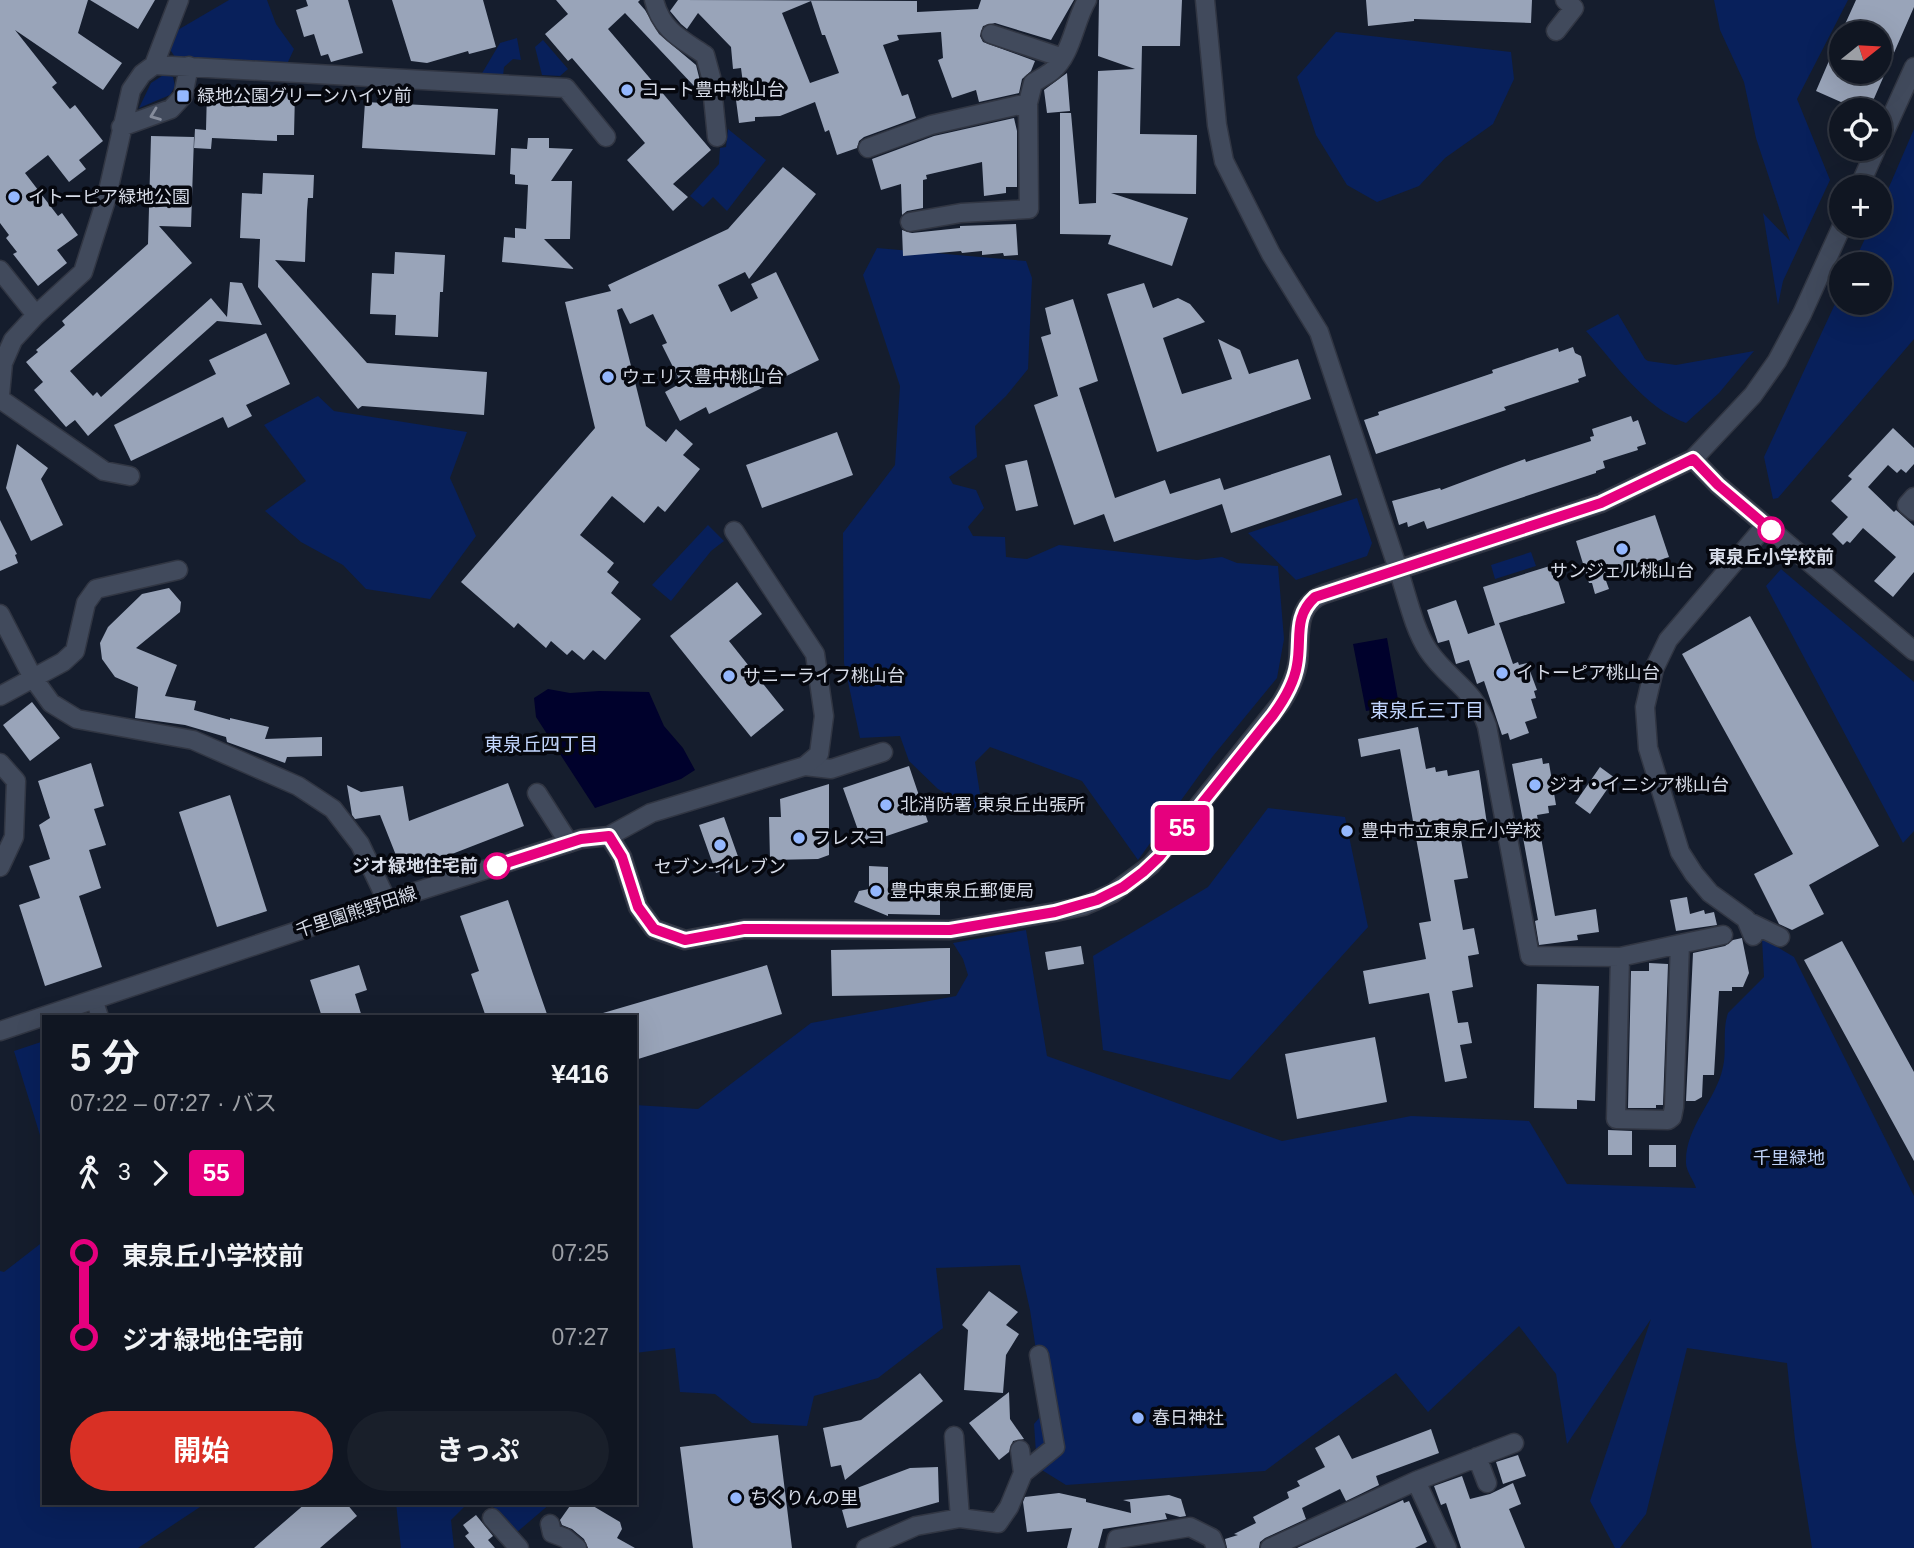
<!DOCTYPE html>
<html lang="ja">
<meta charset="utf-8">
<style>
body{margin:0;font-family:Helvetica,"Noto Sans JP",sans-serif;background:#191f2a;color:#f1f3f6;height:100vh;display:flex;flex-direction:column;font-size:26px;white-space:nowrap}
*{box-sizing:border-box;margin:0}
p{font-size:23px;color:#9c9fa5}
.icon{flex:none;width:38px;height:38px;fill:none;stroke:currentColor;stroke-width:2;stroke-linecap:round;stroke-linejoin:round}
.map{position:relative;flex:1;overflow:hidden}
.side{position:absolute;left:42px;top:1015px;width:595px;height:490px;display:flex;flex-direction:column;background:#101622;border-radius:0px;box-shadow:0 7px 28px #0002,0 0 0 2px #303540}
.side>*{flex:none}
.badge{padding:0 14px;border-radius:5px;font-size:24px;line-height:46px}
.needle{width:46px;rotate:72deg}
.tools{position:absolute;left:1829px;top:21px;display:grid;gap:14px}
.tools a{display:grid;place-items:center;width:63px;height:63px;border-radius:50%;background:#101622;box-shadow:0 7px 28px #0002,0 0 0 2px #303540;font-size:35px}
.map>.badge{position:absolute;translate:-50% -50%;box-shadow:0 0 0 4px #fff}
.legs{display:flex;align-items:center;gap:10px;height:77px;padding:0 28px;font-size:23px}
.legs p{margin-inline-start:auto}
.overview{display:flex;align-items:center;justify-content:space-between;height:119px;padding:0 28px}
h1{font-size:38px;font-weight:700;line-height:52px}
.button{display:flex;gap:14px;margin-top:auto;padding:14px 28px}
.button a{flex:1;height:80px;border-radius:42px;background:#d93025;color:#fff;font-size:28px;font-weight:700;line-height:80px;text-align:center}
.button a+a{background:#191f2a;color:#f1f3f6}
ul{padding:0 28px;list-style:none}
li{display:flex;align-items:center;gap:24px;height:84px;font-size:26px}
li i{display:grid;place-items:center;width:10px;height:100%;margin:0 9px;background:currentColor}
li i::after{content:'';width:18px;height:18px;margin:-9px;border:5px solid;border-radius:50%;background:#101622}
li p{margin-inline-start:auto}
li:first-child i{background:linear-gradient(#0000 50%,currentColor 0)}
li:last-child i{background:linear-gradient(currentColor 50%,#0000 0)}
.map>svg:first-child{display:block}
.green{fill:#08205b}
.water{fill:#00012c}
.building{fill:#99a4b9;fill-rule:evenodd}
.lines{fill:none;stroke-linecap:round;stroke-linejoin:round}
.pedestrian-casing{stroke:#313643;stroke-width:19}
.minor-casing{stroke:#313643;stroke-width:21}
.tertiary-casing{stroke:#313643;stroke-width:21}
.pedestrian{stroke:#414a5c;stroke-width:16}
.minor{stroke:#414a5c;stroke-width:18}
.tertiary{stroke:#414a5c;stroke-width:18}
.oneway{stroke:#848b9b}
.line-1-casing{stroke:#fff;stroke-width:16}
.line-1{stroke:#e6007e;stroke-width:10}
.poi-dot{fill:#94b7fd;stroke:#05070e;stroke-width:2.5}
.stop-1-dot{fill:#fff;stroke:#e6007e;stroke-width:3.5}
.labels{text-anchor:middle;stroke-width:7;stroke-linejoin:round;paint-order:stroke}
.poi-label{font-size:18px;fill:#d6dbe7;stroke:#05070e;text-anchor:start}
.stop-label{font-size:18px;font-weight:bold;fill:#d6dbe7;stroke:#05070e}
.street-label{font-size:18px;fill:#d6dbe7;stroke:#05070e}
.park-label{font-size:18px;fill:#bed1f7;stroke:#05070e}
.neighbourhood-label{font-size:19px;fill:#c2d6fe;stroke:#05070e}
</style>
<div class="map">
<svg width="1914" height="1548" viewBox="0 0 1914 1548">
<rect width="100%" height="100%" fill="#151d2d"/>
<!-- green -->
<path class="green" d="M229,0h38l9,24 18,25 -6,13 -113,-5 -6,-9 7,-17z
M1714,0h134l-51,99 33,81 -47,101 -5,24 -15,-92 27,28 -34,-103 -12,-56 -24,-52z
M1336,32l175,20 3,27 -21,45 -48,34 -26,28 -42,16 -30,-17 -31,-50 -19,-58z
M517,38l4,22 -8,-1 -9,8 -1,9 -22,-1 19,-32z
M543,40l25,29 -8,7 -18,-1 -7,-28z
M165,74l8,3 2,9 -5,9 -31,13 12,-25z
M728,129l38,31 -39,51 -14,-14 -10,10 -13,-11 29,-32 1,-16 6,-1z
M1914,129v210l-136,159 -5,1 -9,-42 77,-166v12h39v-39h-27l18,-38h9v-18z
M877,248l149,13 6,17 -4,91 -22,27 -31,30 2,31 -28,20 4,7 23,6 8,18 -16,19 5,9 32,1 1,20 21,2 32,-14 138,15 25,-3 15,6 41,3 6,73 -7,39 -64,78 -75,104 -56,-79 -92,-34 -15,15 8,51 -45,-24 -29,-28 -9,-25 -40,2 -16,-75 -1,-130 52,-68 5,-79 -37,-111z
M1618,314l27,45 3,2 28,4 78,-14 -35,42 -33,30c-43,-16 -70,-59 -100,-92z
M318,396l16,15 133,21 -17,46 26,58 -46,63 -64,-10 -23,-24 -42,-23 -36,-31 41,-30 -42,-56z
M1357,498l15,45 -5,13 -71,24 -48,-47z
M708,525l16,16 -13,10 -40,50 -19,-16z
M1531,552l5,14 -41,13 -4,-14z
M1781,569l133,113v149l-11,12 -137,-257z
M1268,808l77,9 23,110 -138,153 -127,-30 -10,-94 115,-69z
M1026,930l21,126 235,85 129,-25 118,5 38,63 129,4c-2,-7 -10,-17 -10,-25 -1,-37 30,-62 37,-96 4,-17 -1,-37 5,-54l36,-36 -2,-39 32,19 120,239v352h-102l-17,-108 -8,-77 -100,-15 -41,166 -26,34h-5l-25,-47 61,-182 -84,125 -11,-70 -37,-48 -91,86 -32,-39 -131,98 -199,14 -29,-18 -3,-43 11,-13 -15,-101 -10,-45 -84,3 7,60 -65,50 -64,18 -7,30 -55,-3 -37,-29 -35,-2 -5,-44 -40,5v-248l63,4 113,-86 145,-27 12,-21 -5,-16 -10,-16z
M44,1041v107l-30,-97z
M44,1241v262h162l-68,45h-138v-277l4,1z
M396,1503h72l-17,17 3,28h-53z
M490,1503h61l-35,30z"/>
<!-- water -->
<path class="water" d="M1387,638l12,67 -33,6 -13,-67z
M548,689l22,4 29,-2 50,1 15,34 19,22 12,22 -14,9 -86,29 -59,-91 -2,-19z"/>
<!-- building -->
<path class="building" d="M0,0h88l-10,33 44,30 -19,27 -88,-60 42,53 -5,4 18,22 5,-4 28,36 -24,19 7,9 -17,13 -21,-27 -23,18 33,43 4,-3 16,22 -21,15 10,13 -29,23 -25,-32 4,-2 -11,-14 3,-3 -9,-12z
M90,0h65l-17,29z
M306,0h42l15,53 -32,9 -3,-8 -7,2 -7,-22 -10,3 -8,-27 12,-4z
M392,0h91l13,47 -27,7 -1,-3 -41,12 -16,-2z
M556,0h84l-2,2 7,8 14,24 37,31 4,16 -6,5 -69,-73 -17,16 103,121 -38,34 15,13 -15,14 -46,-51 18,-17 -73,-85 -4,3 -23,-27 23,-20z
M678,0l239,1v11l61,-3 3,-9h93l-23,40 -56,-17 -12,3 -3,10 3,6 52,19 -4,10 -9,8 -3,14 -40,9 -3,-12 -24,8 -14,-38 5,-2 -2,-26 -44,3 2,5 -16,5 19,51 6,-2 8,24 -52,19 -5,4 -2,7 -20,7 -8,-25 -4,2 -10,-30 -35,14 -25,1v4l-16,2 -3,-23 9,-1 -4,-31 -8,1 -2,-22 -33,-34 -11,16 -6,-5 -11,-13zM811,1l11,34h3l14,38 -29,10 -28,-70z
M1099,0h83l-2,46h-38l-2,88 57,1 -1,59 -85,-1 77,25 -16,48 -64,-22 3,-9 -51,-1v-121h11l8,91 17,-1 2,-132 37,-2 -37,-13z
M1366,0h166l-1,23 -117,-4v2l-46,5z
M1856,0h58v7l-45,103h-10l-43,-19 25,-58v39h39v-39h-39z
M1067,73l3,38 -23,2 -3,-23z
M207,90l88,3 -1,42h-17v6l-65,-3 -1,11 -17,-1 1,-19 11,1z
M365,102l133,7 -3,46 -133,-7z
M1014,118l3,13v56h-11v6l-22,3 -2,-34 -56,13 1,4 -4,1v28l-16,3 -5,4 -1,-31 -20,6 -9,-31 62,-23z
M151,136l43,1 -3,90 -32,-1 33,37 -122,108 23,25 4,-4 4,5 110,-99 16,19 3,-35 12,1 20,42 -45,-4 -129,115 -13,-16 -9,7 -32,-37 9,-8 -17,-20 12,-10 -2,-2 29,-25 -3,-4 86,-77z
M528,138h21v10l24,1 -22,32h21l-2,58h-26l30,30 -72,-7 2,-25 11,1v-10l11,1 2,-44 -13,-1v-9l-5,-1 1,-26 16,1z
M783,167l33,27 -67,85 -4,-7 -27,13 13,27 27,-14 -7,-14 25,-12 43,88 -110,54 -3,-7 -26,14 -15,-29 16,-9 -19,-38 5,-2 -14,-29 -23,10 -8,-16 -5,2 29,116 20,16 10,-13 17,15 -10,11 17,14 -35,43 -7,-6 -14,17 -32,-27 -32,39 34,28 -7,9 12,10 -8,11 30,26 -36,41 -12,-10 -9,10 -12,-10 -5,5 -16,-14 -5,7 -28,-25 -4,5 -53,-46 134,-154 -30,-126 46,-11 -3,-6 120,-56z
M263,173l51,2 -1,23h-5l-1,12 -2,52 -30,-2 92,103 120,9 -3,43 -122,-9 -4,3 -100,-122 2,-48 -20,-1 2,-45 20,1z
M1016,224l2,31 -14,1 -1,-3 -21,2v-4l-20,2 -1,-2 -58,5 -1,-26 10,3 48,-5v-2z
M395,252l50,3 -2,37h-3l-2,45 -43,-2 1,-20 -26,-1 2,-41 22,1z
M1144,283l9,25 25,-10 12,6 15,18 -42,16 19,56 50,-15 -14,-40 22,11 9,24 49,-15 13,40 -154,53 -50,-158z
M1073,299l25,82 -19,7 36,110 50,-18 5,14 50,-16 4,12 106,-35 12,40 -111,38 -9,-29 -108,38 -10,-28 -30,11 -40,-120 24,-9 -17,-59 10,-3 -6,-26z
M266,333l24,51 -44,21 6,11 -24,12 -5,-11 -92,44 -17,-36 102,-51 -7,-14z
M1573,347l2,6 6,3 5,20 -8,3 1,3 -75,25 2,3 -130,44 -12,-34 15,-5 -1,-3 115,-39 -1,-3 66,-22 1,4z
M1631,416l2,6 5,-2 8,24 -9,3 1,3 -35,11 2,7 -9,3v2l-169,56 -3,-8 -16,6 -1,-5 -8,3 -7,-24 48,-13 1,2 59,-22 25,-9 1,3 65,-21 -1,-4 4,-1 -2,-7z
M1893,428l21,20v16l-8,9 -5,-4 -4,4 -9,-8 -20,22 26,25 2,-2 18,16v46l-21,25 -19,-16 22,-24 -33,-29 -13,15 -3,-2 -4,4 -11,-11 16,-17 -17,-16 21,-22 -4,-3z
M837,432l16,43 -91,33 -16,-43z
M17,444l31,24 -7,11 22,46 -32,16 -25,-53z
M1027,460l11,46 -22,5 -11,-46z
M1655,515l14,42 -64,21 4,11 -14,5 -3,-11h-3l-13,-42z
M0,520l17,34 -2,1 3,8 -18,8z
M1553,565l12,38 -66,20 14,41 5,-2 1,3 8,-2 10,27 -3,1 2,7 -5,1 6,19 -12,4 4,11 -19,7 -2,-7 -6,2 -18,-54 -7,3 -8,-24 -13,4 -7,-24 -11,3 -11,-33 29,-10 12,34 27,-9 -12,-38z
M737,582l25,32 -33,27 55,69 -33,27 -81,-101z
M169,588l12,14 -1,10 -44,36 41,17 -12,31 31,5 -2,9 36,10v-2l39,9 -4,12 57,-2v19l-35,1 -2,6 -58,-21 -1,-5 -41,-12 -50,-7 3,-31 -23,-10 -13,-18 -2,-16 8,-16 34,-33z
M1750,616l129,230 -70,39 15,29 -32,16 -13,-6 -25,-50 39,-20 -111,-200z
M32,702l28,36 -30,23 -27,-36z
M1418,727l8,42 9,-2 1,5 11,-2 1,6 31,-6 8,54 -28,5 9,49 -14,2 9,50 11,-2 5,26 -11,2 5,31 -21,4 6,32 10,-1 4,21 -12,2 7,33 -22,4 -16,-89 -60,11 -6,-33 63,-12 -7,-36 12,-2 -31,-172 -39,8 -3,-18z
M1542,758l1,6 6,-1 7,42 -8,1 1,7 -12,2 18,101 41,-7 3,23 -22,3 1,5 -39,5 -4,-24 3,-1 -18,-99h3l-11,-57z
M91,763l13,43 -10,3 12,36 -17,5 12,38 -22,8 23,71 -57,19 -26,-81 21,-7 -11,-32 21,-7 -11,-34 11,-7 -12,-37z
M909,766l19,56 -65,22 -20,-56z
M1600,767l15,11 -25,36 -15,-11z
M508,783l16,43 -121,47 -23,-58 -25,4 -3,-4 -5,-30 14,7 42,-6 6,35z
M829,784v71l-11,4 -48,1 -1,-43h12l-1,-18z
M230,795l37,116 -50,16 -38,-115z
M724,817l17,48 -25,8 -17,-48z
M869,866l19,1v23l52,1v24l-52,-1v2l-34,-14 5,-11 10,-2z
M1687,897l3,17 14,-4 1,4 9,-2 3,13 -41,6 -6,-31z
M508,900l25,74 15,43h-62l-15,-43 8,-3 -19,-55z
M1742,938l7,35 -6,14h-11v4h-13l-5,84h-11l-1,22 -7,4h-9l7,-148 32,-7 8,-6z
M1842,941l72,131v89l-110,-201z
M1081,946l3,18 -36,6 -3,-18z
M950,948v46l-118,2 -1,-46z
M1649,963l19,1 -5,141h-7v3h-28l3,-137h18z
M359,965l8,25 -12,4 7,23h-40l-12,-37z
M767,965l15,49 -147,46v-43h-31l-1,-4z
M1537,984l62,2 -4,115 -18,-1v9l-43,-1z
M1375,1037l12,65 -90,17 -12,-65z
M1608,1130l24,1v24h-24z
M1649,1145h27v22h-27z
M989,1291l29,21 -12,13 13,9 -13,21 -3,38 -39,-3 4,-60 -6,-5z
M920,1373l23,28 -98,79 -4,-15 -10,2 -8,-39 38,-8z
M1009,1392l1,27 14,20 -11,2 -4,11 -10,8 -30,-37z
M1431,1429l8,24 -63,23 3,9 -33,16 -6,-12 -38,19 4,11 -41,19 -5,4 -1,6h-32l-2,-9 13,-4 -4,-1 22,-11 -3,-6 36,-19 -2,-6 13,-6 -3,-5 28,-14 -10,-19 24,-13 13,24z
M778,1435l14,113h-99l-13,-101z
M1518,1455l8,21 -23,8 -7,-22z
M938,1467l1,35 -92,26 -5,-18 11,-3 -4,-16 61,-23z
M1462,1476l8,23 20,-5 23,-11 8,21 -12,5 16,39h-64l-15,-45 -5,2 -7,-19z
M1059,1493l27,6v3l45,11 -1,-11 -7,-2 46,-5 12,4 5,17 -6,1 -15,-4 2,6 -64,10 -5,19h-31l5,-20 -45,4 -4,-30 2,-5z
M1403,1500l1,3 5,-2 18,41 -12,6h-118z
M306,1503h40l11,13 -37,32h-66z
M572,1503h16l32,19 2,7 -5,9 18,10h-47l-4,-9 -12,-10 -10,-4 -2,-5z
M476,1515l17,21 -5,4 7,8h-20l-10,-12 4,-3 -6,-8z"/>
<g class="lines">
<defs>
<path id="pedestrian" d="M94,999l6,18"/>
<path id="minor" d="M654,0c7,30 27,39 51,55l6,22 6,60
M1556,31l18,-23 -9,-8
M991,34l72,24
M154,65l25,-65
M121,127l50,-18 12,-13 6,-30
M868,148l63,-23 97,-22 5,-20c6,-4 14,-8 19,-12 20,-17 22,-49 35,-71
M910,222l51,-9 68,-4 -1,-106
M0,270l36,45
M0,395l3,-32 10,-23 23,-25 47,-43 23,-72 25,-110 11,-16 12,-9 412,23 40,49
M0,399l104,72 26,5
M1914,497l-7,8 7,6
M1398,569c9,26 15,58 30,81 20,30 46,38 59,76l43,230 90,1 60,-13 -6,163 -2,10 -4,3 -52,-1 4,-162
M0,614l33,64 18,25 26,16 116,21 105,46 35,23 27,35 27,57
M0,696l63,-34 12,-11 11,-48 10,-14 82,-19
M0,763l16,18 -2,56 -14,30
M805,766l26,3 52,-17
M537,793l32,50
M1749,922l31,15
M1753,936l-7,-17 -36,-26 -16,-19 -14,-22 -32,-104 -3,-41 9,-38 14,-29 97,-114
M1680,944l43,-9
M954,1436l6,82
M1020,1450l3,23
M1477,1457l10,26
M1416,1481l31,67
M492,1518l27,30
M550,1524l2,9 13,5 12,10
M866,1548l50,-22 44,-8 38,5 11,-16 14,-34 32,-26 -16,-92
M1115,1548l2,-9 73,-12 22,11 4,10
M1270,1548l146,-67 98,-38"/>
<path id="tertiary" d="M1205,0l12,125 7,36 47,93 48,78 79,237
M1880,142l34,-75
M1859,187l17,-38
M1693,459l25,26 196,166
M609,836l42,-23 154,-47 14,-12 5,-38 -9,-62 -81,-123
M0,1031l387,-130 194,-62 28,-3 13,21 16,50 16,22 31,11 59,-11 206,1 105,-18 28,-6 30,-13 38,-28 130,-162c8,-13 15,-26 17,-41 3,-26 -4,-57 26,-68l277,-91 92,-44 60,-64 24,-34 25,-47 40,-88"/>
</defs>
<!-- pedestrian casing -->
<use href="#pedestrian" class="pedestrian-casing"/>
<!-- minor casing -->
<use href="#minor" class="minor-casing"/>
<!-- tertiary casing -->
<use href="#tertiary" class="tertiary-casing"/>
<!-- pedestrian -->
<use href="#pedestrian" class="pedestrian"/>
<!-- minor -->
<use href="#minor" class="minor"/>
<!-- tertiary -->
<use href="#tertiary" class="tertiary"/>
</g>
<!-- one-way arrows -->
<defs><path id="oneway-chevron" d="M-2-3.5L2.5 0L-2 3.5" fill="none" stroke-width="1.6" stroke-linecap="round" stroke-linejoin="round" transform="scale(1.75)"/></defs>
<use class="oneway" href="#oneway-chevron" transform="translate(155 115) rotate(159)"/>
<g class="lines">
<defs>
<path id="line-1" d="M497,866l84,-27 28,-3 13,21 16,50 16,22 31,11 59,-11 206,1 105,-18 42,-12 26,-13 20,-15 16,-15 114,-142c11,-15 21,-31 24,-50 5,-27 -4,-48 18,-68l286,-94 92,-44 25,26 53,45"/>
</defs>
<!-- line-1 casing -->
<use href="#line-1" class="line-1-casing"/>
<!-- line-1 -->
<use href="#line-1" class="line-1"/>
</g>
<!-- markers -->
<g class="poi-dot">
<circle cx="627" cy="90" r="7"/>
<rect x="176" y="89" width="14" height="14" rx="3.5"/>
<circle cx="14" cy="197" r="7"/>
<circle cx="608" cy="377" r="7"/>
<circle cx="1622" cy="549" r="7"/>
<circle cx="1502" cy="673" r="7"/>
<circle cx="729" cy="676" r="7"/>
<circle cx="1535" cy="785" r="7"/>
<circle cx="886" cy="805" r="7"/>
<circle cx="1347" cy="831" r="7"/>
<circle cx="799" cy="838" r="7"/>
<circle cx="720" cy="845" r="7"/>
<circle cx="876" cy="891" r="7"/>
<circle cx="1138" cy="1418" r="7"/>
<circle cx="736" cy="1498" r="7"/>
</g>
<g class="stop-1-dot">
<circle cx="1771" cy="530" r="12"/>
<circle cx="497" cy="866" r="12"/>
</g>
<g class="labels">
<!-- poi labels -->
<g class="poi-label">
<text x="641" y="96">コート豊中桃山台</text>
<text x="197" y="102">緑地公園グリーンハイツ前</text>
<text x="28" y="203">イトーピア緑地公園</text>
<text x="622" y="383">ウェリス豊中桃山台</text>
<text x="1622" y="577" text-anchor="middle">サンジェル桃山台</text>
<text x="1516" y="679">イトーピア桃山台</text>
<text x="743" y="682">サニーライフ桃山台</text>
<text x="1549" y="791">ジオ・イニシア桃山台</text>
<text x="900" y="811">北消防署 東泉丘出張所</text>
<text x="1361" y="837">豊中市立東泉丘小学校</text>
<text x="813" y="844">フレスコ</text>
<text x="720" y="873" text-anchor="middle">セブン-イレブン</text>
<text x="890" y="897">豊中東泉丘郵便局</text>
<text x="1152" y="1424">春日神社</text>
<text x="750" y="1504">ちくりんの里</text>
</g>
<!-- stop labels -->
<g class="stop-label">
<text x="1771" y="563">東泉丘小学校前</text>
<text x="478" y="872" text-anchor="end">ジオ緑地住宅前</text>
</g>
<!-- street labels -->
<g class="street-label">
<text transform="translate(356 912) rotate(-18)" y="6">千里園熊野田線</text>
</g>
<!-- park labels -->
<g class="park-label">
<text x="1789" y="1164">千里緑地</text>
</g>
<!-- neighbourhood labels -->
<g class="neighbourhood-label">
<text x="1427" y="717">東泉丘三丁目</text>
<text x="541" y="751">東泉丘四丁目</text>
</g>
</g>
</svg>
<div class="tools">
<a><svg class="needle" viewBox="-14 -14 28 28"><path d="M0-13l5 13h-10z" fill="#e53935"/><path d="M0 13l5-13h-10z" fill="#9c9fa5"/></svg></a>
<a><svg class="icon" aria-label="locate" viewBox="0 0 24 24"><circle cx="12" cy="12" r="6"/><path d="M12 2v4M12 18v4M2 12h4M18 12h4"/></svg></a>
<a>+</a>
<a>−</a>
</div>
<b class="badge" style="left:1182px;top:828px;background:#e6007e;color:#fff">55</b>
<section class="side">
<div class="overview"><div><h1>5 分</h1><p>07:22 – 07:27 · バス</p></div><b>¥416</b></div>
<div class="legs"><svg class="icon" aria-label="walk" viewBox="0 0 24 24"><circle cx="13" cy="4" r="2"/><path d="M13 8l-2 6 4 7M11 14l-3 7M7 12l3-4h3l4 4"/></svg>3<svg class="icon" aria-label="forward" viewBox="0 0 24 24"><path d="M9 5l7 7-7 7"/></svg><b class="badge" style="background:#e6007e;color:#fff">55</b></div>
<ul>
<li><i style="color:#e6007e"></i><b>東泉丘小学校前</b><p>07:25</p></li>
<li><i style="color:#e6007e"></i><b>ジオ緑地住宅前</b><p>07:27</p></li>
</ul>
<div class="button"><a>開始</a><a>きっぷ</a></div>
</section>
</div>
